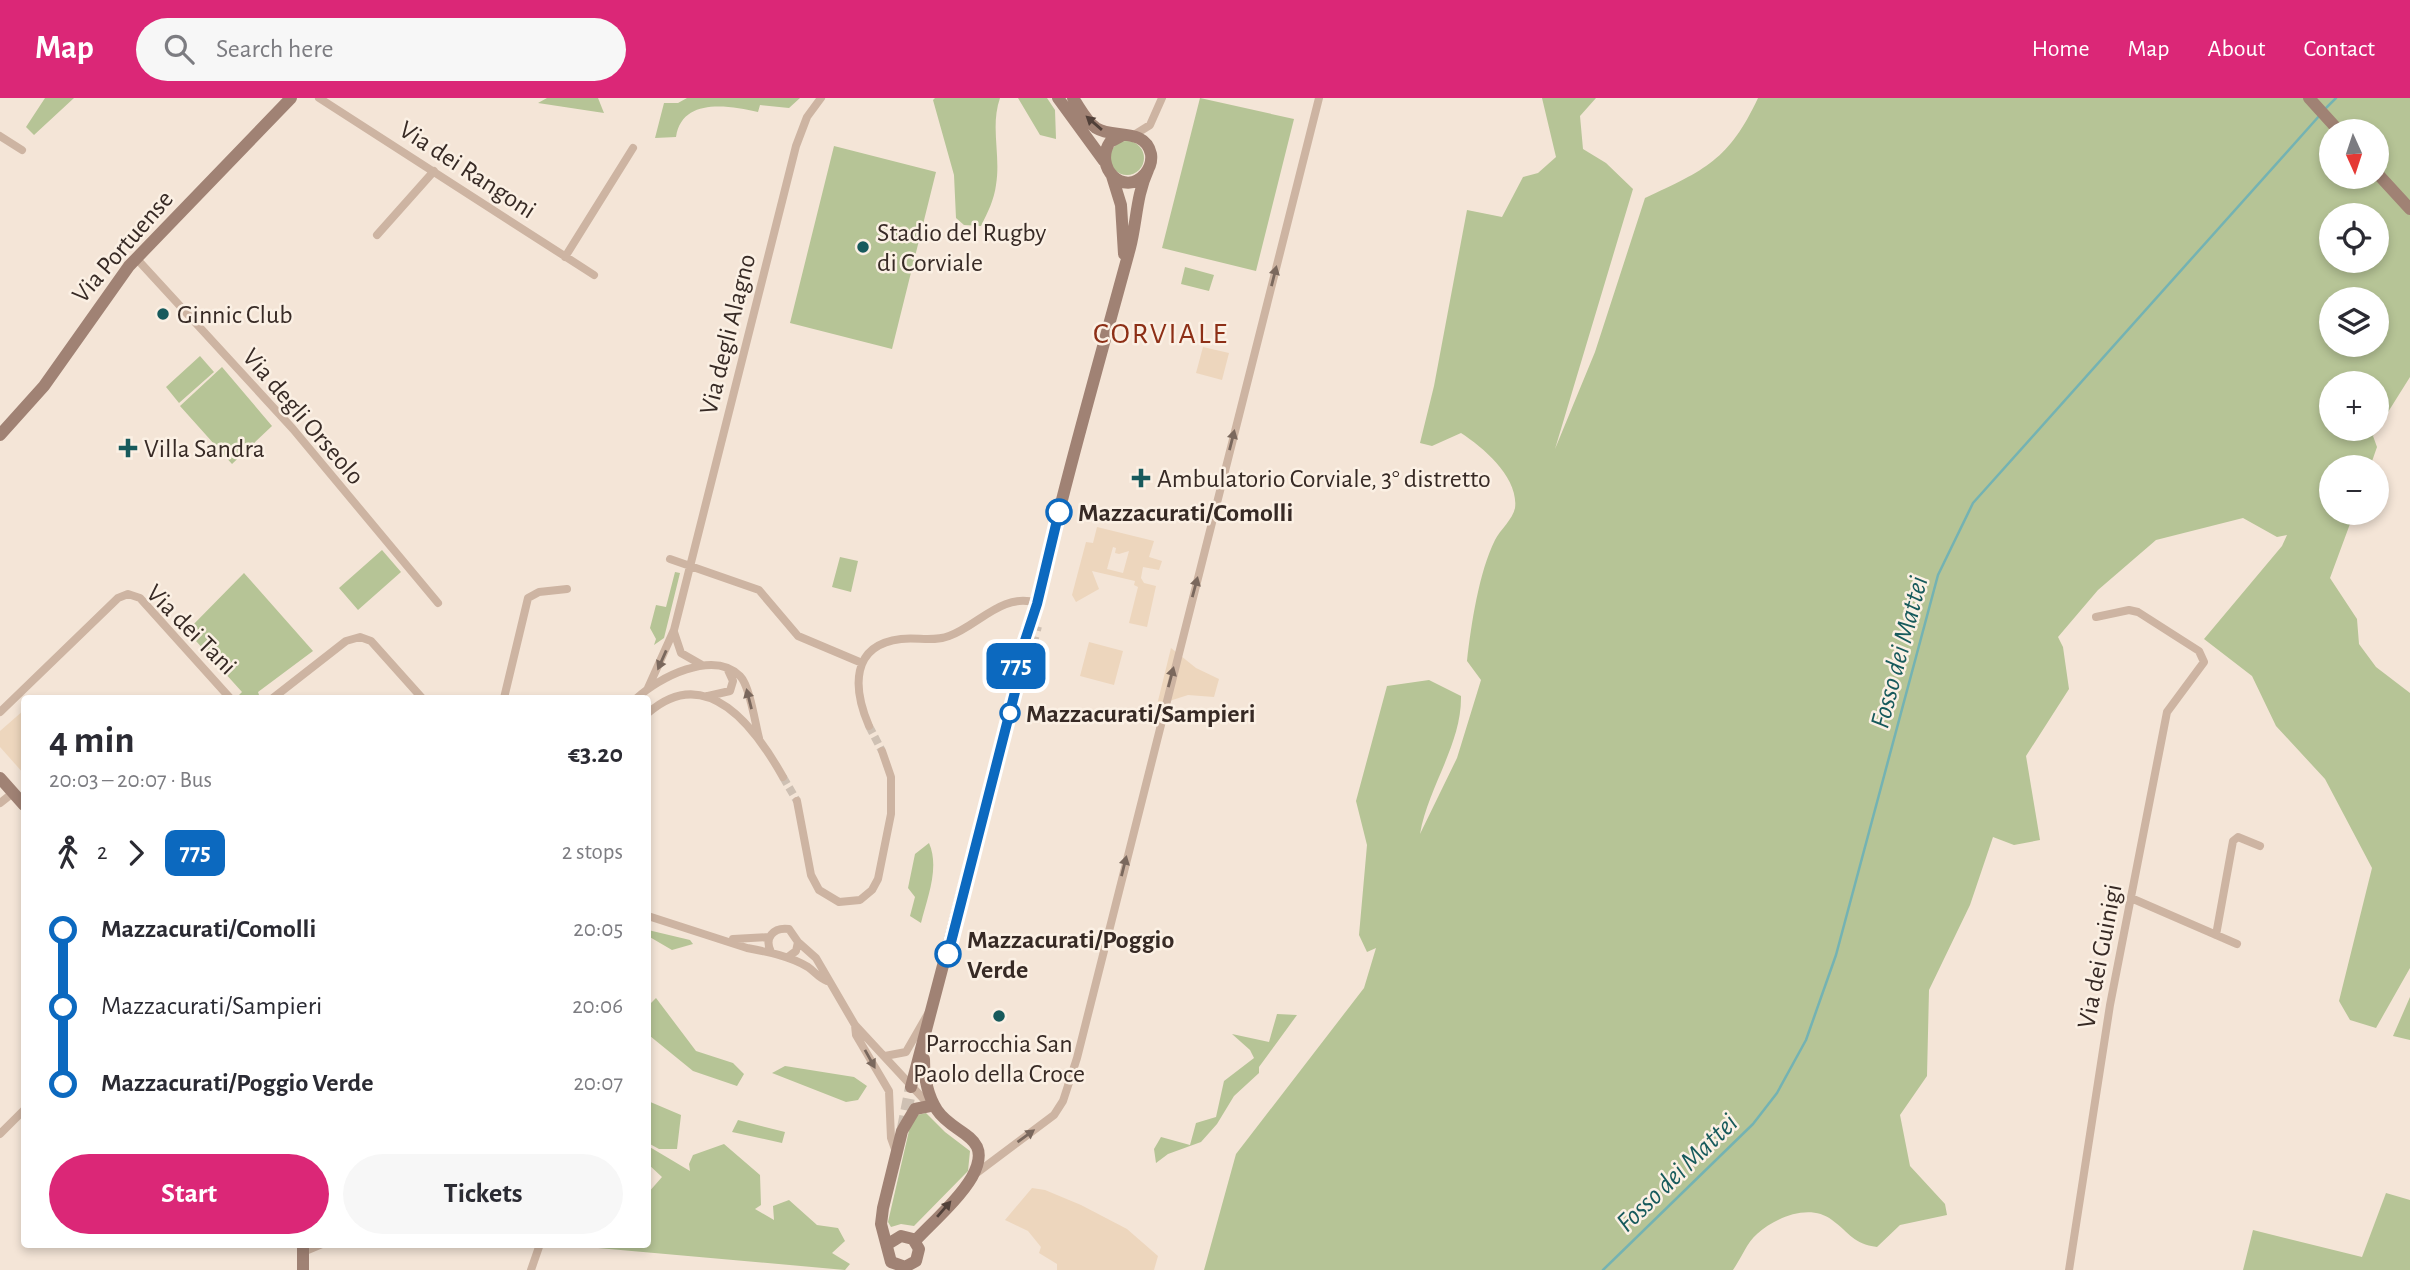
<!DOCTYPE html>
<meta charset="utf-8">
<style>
body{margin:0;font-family:"Alegreya Sans",sans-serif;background:#f7f7f7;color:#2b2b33;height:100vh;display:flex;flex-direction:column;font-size:26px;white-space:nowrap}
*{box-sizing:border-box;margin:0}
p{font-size:23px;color:#7c7c81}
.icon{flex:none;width:38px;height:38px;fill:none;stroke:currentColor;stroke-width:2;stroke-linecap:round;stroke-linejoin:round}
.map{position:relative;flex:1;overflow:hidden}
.side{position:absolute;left:21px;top:597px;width:630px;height:553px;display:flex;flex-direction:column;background:#fff;border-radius:7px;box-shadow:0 4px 10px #0003}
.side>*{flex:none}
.badge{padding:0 14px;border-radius:10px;font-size:24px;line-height:46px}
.needle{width:46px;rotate:177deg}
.controls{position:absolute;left:2319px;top:21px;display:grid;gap:14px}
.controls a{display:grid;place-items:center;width:70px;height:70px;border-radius:50%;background:#fff;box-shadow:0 4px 10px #0003;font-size:35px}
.map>.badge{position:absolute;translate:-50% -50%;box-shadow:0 0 0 4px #fff}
.legs{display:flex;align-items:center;gap:10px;height:77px;padding:0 28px;font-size:23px}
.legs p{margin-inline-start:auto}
.headline{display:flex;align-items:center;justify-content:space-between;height:119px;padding:0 28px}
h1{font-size:38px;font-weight:700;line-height:52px}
.cta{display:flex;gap:14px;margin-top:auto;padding:14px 28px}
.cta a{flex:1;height:80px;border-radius:42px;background:#db2777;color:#fff;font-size:28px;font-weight:700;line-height:80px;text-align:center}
.cta a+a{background:#f7f7f7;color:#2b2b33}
ul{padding:0 28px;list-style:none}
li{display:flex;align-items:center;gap:24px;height:77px;font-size:26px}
li i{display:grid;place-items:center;width:10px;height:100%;margin:0 9px;background:currentColor}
li i::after{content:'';width:18px;height:18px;margin:-9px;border:5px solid;border-radius:50%;background:#fff}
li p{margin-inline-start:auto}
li:first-child i{background:linear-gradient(#0000 50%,currentColor 0)}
li:last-child i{background:linear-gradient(currentColor 50%,#0000 0)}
header{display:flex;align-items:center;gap:42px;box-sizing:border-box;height:98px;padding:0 35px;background:#db2777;color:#fff}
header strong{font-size:33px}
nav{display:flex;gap:38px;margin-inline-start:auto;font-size:24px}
.search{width:490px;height:63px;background:#f7f7f7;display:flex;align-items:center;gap:18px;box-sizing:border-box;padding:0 24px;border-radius:38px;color:#7c7c81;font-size:26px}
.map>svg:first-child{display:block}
.green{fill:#b6c496;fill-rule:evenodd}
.plaza{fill:#edd6bd;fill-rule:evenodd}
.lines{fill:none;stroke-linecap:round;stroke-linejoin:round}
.stream{stroke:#74b3b3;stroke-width:2.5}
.street-tunnel{stroke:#cec0b3;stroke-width:8;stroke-dasharray:8 4;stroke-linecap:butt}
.secondary-tunnel{stroke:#cec0b3;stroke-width:12;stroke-dasharray:12 6;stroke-linecap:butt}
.street{stroke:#cdb4a2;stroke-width:8}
.secondary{stroke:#a08274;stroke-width:12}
.oneway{fill:#514039}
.oneway2{fill:#7a685d}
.line-1-casing{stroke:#fff;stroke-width:16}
.line-1{stroke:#0c69bf;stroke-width:10}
.poi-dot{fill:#175a5c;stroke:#fbf0e4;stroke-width:2.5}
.stop-1-dot{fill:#fff;stroke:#0c69bf;stroke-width:3.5}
.labels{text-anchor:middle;stroke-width:5;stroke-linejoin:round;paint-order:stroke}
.street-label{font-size:26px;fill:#372a25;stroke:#fbf0e4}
.poi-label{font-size:26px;fill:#372a25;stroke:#fbf0e4;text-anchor:start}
.stop-label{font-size:26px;font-weight:bold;fill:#372a25;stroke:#fbf0e4;text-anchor:start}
.water-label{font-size:28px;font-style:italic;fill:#175a5c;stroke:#fbf0e4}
.quarter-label{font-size:30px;letter-spacing:2px;fill:#8d2f16;stroke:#fbf0e4}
</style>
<header>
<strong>Map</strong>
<div class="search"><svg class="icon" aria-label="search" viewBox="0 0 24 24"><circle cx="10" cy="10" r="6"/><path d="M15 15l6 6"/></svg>Search here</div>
<nav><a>Home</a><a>Map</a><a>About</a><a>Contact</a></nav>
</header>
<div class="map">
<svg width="2410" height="1172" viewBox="0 0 2410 1172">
<rect width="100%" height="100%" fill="#f4e5d7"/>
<!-- green -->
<path class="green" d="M45,0h29l-40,37 -8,-8z
M547,0h51l6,15 -66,-10z
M687,0h113l-11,10 -29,-3 -2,7c-31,-7 -76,-14 -82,25l-21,1 9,-35h14z
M935,0h65c-10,29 1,57 -4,87 -2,15 -8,27 -15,41l-17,-1 -8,-7 -2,-43 -21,-75z
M1018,0h29l8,12 1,29 -16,-4z
M1200,0l94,21 -38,152 -94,-23z
M1542,0h54l-16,18 3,33 23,14 27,26 -78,260 40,-97 50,-154c60,-28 84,-38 113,-100h652v279l-37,59 4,11 -7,20h-39v46h23l-24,65 27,41 2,25 17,23 34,26v275l-34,60 -26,-8 -11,-19 33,-133 -47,-89 -49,-53 -24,-50 -48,-37 78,-93 5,-11 -10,2 -34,-19 -87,22 -58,50 -40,47 5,10 6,42 -43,67 14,84 -26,5 -21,-8 -23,68 -41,85 -2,86 -27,39 10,51 35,38 2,11 -47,10 -23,22c-24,-3 -27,-14 -45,-27 -22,-17 -56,-3 -75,14 -10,8 -16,25 -24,36h-529l32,-116 128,-166 12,-40 -9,4 -8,-17 8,-90 -11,-44 31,-115 42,-6 32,16c1,48 -33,91 -41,138l37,-76 24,-78 -14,-19c4,-36 12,-89 28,-121 5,-10 18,-21 20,-32 4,-30 -31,-60 -54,-75l-29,13 -12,-3 14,-57 33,-176 35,7 21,-40 15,-4 18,-16zM2331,33h45v46h-45zM2331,117h45v46h-45zM2331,201h45v46h-45zM2331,285h45v46h-45z
M1110 60a17 17 0 1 1 34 0a17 17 0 1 1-34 0Z
M834,48l102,26 -44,177 -102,-26z
M1185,169l29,8 -5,16 -28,-7z
M200,258l14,16 -35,31 -13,-16z
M222,269l50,59 -40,38 -52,-58z
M382,452l19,22 -43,38 -19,-22z
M840,459l18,4 -7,31 -19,-5z
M675,474l5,1 -16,65 -10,7 2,-6 -6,-11 6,-23 10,2z
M244,475l69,78 -55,41 2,6h-20l-2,-2 4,-4 -55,-61z
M929,745c11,25 -2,55 -8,80l-11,-7 5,-19 -7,-9 7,-34z
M648,832l42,10 3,4 -21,6 -24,-14z
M2410,899v43l-17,-4z
M656,900l40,53 37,12 11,11 -7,12 -44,-15 -43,-35 -2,-30z
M1277,916l20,1 -38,52v6l-25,23 -17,28 -16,18 -33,12 -12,9 -2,-14 7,-12 29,8 6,-22 20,-6 8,-36 30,-23 -4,-8 -18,-16 37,8z
M785,968l69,11 13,9 -9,14 -12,2 -74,-29z
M648,1003l33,14 -4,34h-18l-11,-6z
M926,1015l19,19 25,19 -2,20 -54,55 -13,-2 -10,3 -3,-5 23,-100 2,-6z
M738,1022l47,12 -3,11 -50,-11z
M724,1046l36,31 1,30 -6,4 19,11 -1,-14 16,-6 28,25 21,3 7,13 -13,12 18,11 -5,6 -247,-22 3,-4h47v-51l14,-16 -14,-13v-18l42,25 -1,-7 4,-9z
M2386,1095l24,7v70h-167l10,-40 109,27z"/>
<!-- plaza -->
<path class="plaza" d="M1203,249l26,6 -7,27 -26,-7z
M1097,429l57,14 -5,16 13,4 -3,9 -16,-3 -2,11 3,5 12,3 -9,41 -18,-4 9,-36 -4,-2 1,-4 -43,-10 7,18 -23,13 -4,-7 14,-53 7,1zM1113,449l3,1 -1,5 4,1 10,-3 -6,22 -16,-4z
M1089,544l34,9 -9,34 -34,-9z
M1171,550l25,20 23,11 -5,18 -26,-2 -31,10z
M24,612v64l-24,-27v-16z
M1032,1090l13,2 36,15 46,24 31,27 -4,14h-97v-6l-18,-11 2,-6 -13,-16 -23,-11z"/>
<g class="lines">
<!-- stream -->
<path class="stream" d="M2324,12l12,-12
M1603,1172l150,-146 24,-31 29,-53 30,-85 102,-380 35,-72 347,-388"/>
<!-- street-tunnel -->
<path class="street-tunnel" d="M869,628l13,25
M783,679l14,24"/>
<!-- secondary-tunnel -->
<path class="secondary-tunnel" d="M1026,567l10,-39
M1015,573l11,-39
M903,1030l8,-41"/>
<!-- street -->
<path class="street" d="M319,0l275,177
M1134,37l16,-10 12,-27
M0,38l22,14
M377,137l57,-64
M565,159l68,-109
M136,160l157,171 145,174
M1223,381l96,-381
M670,461l89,31 39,46 64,27
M674,534l7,21 21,12
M648,590l26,-58 122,-484 11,-29 14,-19
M708,598l22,-5 3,-10 -5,-11
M273,600l73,-57 14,-4 11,4 51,57
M504,600l24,-100 11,-6 28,-3
M637,600c21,-20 76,-49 103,-22 10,10 15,47 19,62
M0,614l118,-114 10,-4 12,4 90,100
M648,615c59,-52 108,16 135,64
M869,628c-16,-37 -19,-81 32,-87 16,-2 33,3 48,-3 30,-11 53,-44 88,-33
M797,703l14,74 8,15 20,12 21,-2 12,-10 6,-11 13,-65v-37l-9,-26
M0,705l14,-11
M2131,800l106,46
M648,818l99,32c21,4 43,8 61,19 7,5 11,11 19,14
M2216,837l17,-94 5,-4 22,9
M733,841l36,-2
M798,844l18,16 39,67 76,82
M771,854c-7,-14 2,-25 18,-23l9,13 -2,9 -8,6
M855,927l1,10 33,56 2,47 5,14
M885,958l21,-4 23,-40
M0,1036l24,-24
M974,1077l80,-60 9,-14 14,-43 144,-571
M303,1154l19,-8
M531,1172l9,-26
M2069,1172l41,-265 57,-293 37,-50 -5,-11 -61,-39 -9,-2 -33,7"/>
<!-- secondary -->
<path class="secondary" d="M1058,0l46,63
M1073,0c7,10 13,23 23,30 17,11 49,-1 55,26 1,7 -1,14 -6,20 -21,24 -52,-7 -35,-32l13,-7
M2309,0l30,33
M2376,74l34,37
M1112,78l9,29 3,49
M0,337l44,-49 85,-120 162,-168
M1026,534l11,-29c27,-119 61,-237 93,-355 7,-27 6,-52 18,-78
M0,680l24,27
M911,989l105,-399 10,-23
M915,1143c17,-18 45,-43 57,-64 23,-42 -18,-41 -35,-67 -9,-14 -13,-33 -13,-51
M888,1146l13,-8 12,3 6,10 -3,12 -11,6 -14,-5 -10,-38 2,-16 19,-77 13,-22 15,-3
M303,1172v-26"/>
</g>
<!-- one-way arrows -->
<defs><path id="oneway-solid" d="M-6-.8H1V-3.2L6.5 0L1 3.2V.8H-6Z" transform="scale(1.75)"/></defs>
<g class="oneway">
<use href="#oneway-solid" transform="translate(1094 25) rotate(-139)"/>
<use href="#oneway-solid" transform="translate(944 1111) rotate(-49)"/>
</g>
<g class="oneway2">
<use href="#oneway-solid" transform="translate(1274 178) rotate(-76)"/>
<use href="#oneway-solid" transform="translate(1232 342) rotate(-76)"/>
<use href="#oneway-solid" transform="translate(1195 489) rotate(-75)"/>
<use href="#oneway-solid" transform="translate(662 562) rotate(114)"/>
<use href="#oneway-solid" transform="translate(1171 579) rotate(-75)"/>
<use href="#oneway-solid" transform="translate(749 601) rotate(-104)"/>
<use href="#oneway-solid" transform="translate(1124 768) rotate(-76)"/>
<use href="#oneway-solid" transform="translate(870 961) rotate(61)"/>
<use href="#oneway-solid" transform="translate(1026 1038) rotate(-36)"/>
</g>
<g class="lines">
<defs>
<path id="line-1" d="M948,856l68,-266 -1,-17 22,-67 22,-92"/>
</defs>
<!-- line-1 casing -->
<use href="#line-1" class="line-1-casing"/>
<!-- line-1 -->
<use href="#line-1" class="line-1"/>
</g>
<!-- markers -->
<g class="poi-dot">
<circle cx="863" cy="149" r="7"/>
<circle cx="163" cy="216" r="7"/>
<path d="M124.5 339.5h7v7h7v7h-7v7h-7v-7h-7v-7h7z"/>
<path d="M1137.5 369.5h7v7h7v7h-7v7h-7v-7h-7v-7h7z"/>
<circle cx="999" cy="918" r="7"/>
</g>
<g class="stop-1-dot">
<circle cx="1059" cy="414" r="12"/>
<circle cx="1010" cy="615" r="9"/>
<circle cx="948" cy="856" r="12"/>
</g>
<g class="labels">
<!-- street labels -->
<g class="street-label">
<text transform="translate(468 71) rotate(33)" y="9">Via dei Rangoni</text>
<text transform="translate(122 148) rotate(-49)" y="9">Via Portuense</text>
<text transform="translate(727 236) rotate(-76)" y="9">Via degli Alagno</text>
<text transform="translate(304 318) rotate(49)" y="9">Via degli Orseolo</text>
<text transform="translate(192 531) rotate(45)" y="9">Via dei Tani</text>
<text transform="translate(2099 858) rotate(-79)" y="9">Via dei Guinigi</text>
</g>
<!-- poi labels -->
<g class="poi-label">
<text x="877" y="143">Stadio del Rugby<tspan x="877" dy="30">di Corviale</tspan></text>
<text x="177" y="225">Ginnic Club</text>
<text x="144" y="359">Villa Sandra</text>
<text x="1157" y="389">Ambulatorio Corviale, 3° distretto</text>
<text x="999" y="954" text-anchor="middle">Parrocchia San<tspan x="999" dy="30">Paolo della Croce</tspan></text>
</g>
<!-- stop labels -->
<g class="stop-label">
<text x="1078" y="423">Mazzacurati/Comolli</text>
<text x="1026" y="624">Mazzacurati/Sampieri</text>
<text x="967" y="850">Mazzacurati/Poggio<tspan x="967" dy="30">Verde</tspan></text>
</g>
<!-- water labels -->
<g class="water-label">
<text transform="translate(1898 554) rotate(-75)" y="10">Fosso dei Mattei</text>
<text transform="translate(1676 1074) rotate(-44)" y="10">Fosso dei Mattei</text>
</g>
<!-- quarter labels -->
<g class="quarter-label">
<text x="1161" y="245">CORVIALE</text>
</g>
</g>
</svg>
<div class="controls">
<a><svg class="needle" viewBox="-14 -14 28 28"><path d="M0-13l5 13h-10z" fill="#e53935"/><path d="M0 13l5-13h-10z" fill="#7c7c81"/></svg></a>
<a><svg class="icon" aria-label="locate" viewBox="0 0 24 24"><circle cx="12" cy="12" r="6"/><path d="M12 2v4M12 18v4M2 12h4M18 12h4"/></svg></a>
<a><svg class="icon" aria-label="layers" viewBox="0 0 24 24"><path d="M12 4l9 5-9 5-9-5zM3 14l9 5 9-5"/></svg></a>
<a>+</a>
<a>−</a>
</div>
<b class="badge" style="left:1016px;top:568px;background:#0c69bf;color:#fff">775</b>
<section class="side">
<div class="headline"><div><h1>4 min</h1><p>20:03 – 20:07 · Bus</p></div><b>€3.20</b></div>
<div class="legs"><svg class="icon" aria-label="walk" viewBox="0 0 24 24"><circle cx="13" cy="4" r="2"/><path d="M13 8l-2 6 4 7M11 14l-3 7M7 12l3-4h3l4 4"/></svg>2<svg class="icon" aria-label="forward" viewBox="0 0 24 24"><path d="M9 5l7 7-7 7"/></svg><b class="badge" style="background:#0c69bf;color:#fff">775</b><p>2 stops</p></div>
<ul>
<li><i style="color:#0c69bf"></i><b>Mazzacurati/Comolli</b><p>20:05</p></li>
<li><i style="color:#0c69bf"></i><span>Mazzacurati/Sampieri</span><p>20:06</p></li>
<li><i style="color:#0c69bf"></i><b>Mazzacurati/Poggio Verde</b><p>20:07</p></li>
</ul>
<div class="cta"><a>Start</a><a>Tickets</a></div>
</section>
</div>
